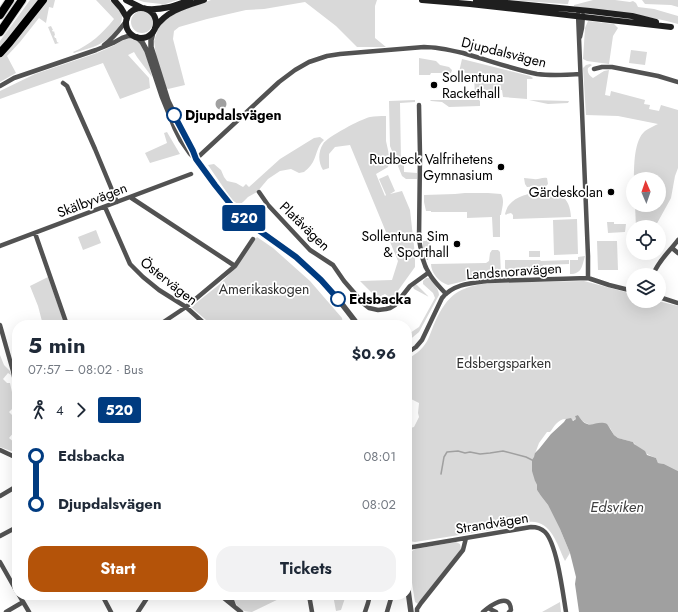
<!DOCTYPE html>
<meta charset="utf-8">
<style>
body{margin:0;font-family:Jost,sans-serif;background:#f2f2f3;color:#1f2937;height:100vh;display:flex;flex-direction:column;font-size:15px;white-space:nowrap}
*{box-sizing:border-box;margin:0}
p{font-size:13px;color:#747a83}
.icon{flex:none;width:22px;height:22px;fill:none;stroke:currentColor;stroke-width:2;stroke-linecap:round;stroke-linejoin:round}
.map{position:relative;flex:1;overflow:hidden}
.side{position:absolute;left:12px;top:320px;width:400px;height:280px;display:flex;flex-direction:column;background:#fff;border-radius:16px;box-shadow:0 4px 16px #0002}
.side>*{flex:none}
.badge{padding:0 8px;border-radius:3px;font-size:14px;line-height:26px}
.needle{width:26px;rotate:358deg}
.tools{position:absolute;left:626px;top:172px;display:grid;gap:8px}
.tools a{display:grid;place-items:center;width:40px;height:40px;border-radius:50%;background:#fff;box-shadow:0 4px 16px #0002;font-size:20px}
.map>.badge{position:absolute;translate:-50% -50%;box-shadow:0 0 0 2px #fff}
.legs{display:flex;align-items:center;gap:6px;height:44px;padding:0 16px;font-size:13px}
.legs p{margin-inline-start:auto}
.overview{display:flex;align-items:center;justify-content:space-between;height:68px;padding:0 16px}
h1{font-size:22px;font-weight:700;line-height:30px}
.action{display:flex;gap:8px;margin-top:auto;padding:8px 16px}
.action a{flex:1;height:46px;border-radius:16px;background:#b45309;color:#fff;font-size:16px;font-weight:700;line-height:46px;text-align:center}
.action a+a{background:#f2f2f3;color:#1f2937}
ul{padding:0 16px;list-style:none}
li{display:flex;align-items:center;gap:14px;height:48px;font-size:15px}
li i{display:grid;place-items:center;width:6px;height:100%;margin:0 5px;background:currentColor}
li i::after{content:'';width:10px;height:10px;margin:-5px;border:3px solid;border-radius:50%;background:#fff}
li p{margin-inline-start:auto}
li:first-child i{background:linear-gradient(#0000 50%,currentColor 0)}
li:last-child i{background:linear-gradient(currentColor 50%,#0000 0)}
.map>svg:first-child{display:block}
.green{fill:#d9d9d9}
.water{fill:#a0a0a0}
.lines{fill:none;stroke-linecap:round;stroke-linejoin:round}
.stream{stroke:#a0a0a0;stroke-width:1.5}
.motorway-casing{stroke:#dbdbdb;stroke-width:10}
.minor{stroke:#525252;stroke-width:4.5}
.tertiary{stroke:#525252;stroke-width:5.5}
.secondary{stroke:#1f1f1f;stroke-width:6}
.motorway{stroke:#000;stroke-width:8}
.line-1-casing{stroke:#fff;stroke-width:9}
.line-1{stroke:#003b80;stroke-width:6}
.poi-dot{fill:#000;stroke:#fff;stroke-width:1.5}
.stop-1-dot{fill:#fff;stroke:#003b80;stroke-width:2}
.labels{text-anchor:middle;stroke-width:3.5;stroke-linejoin:round;paint-order:stroke}
.street-label{font-size:14px;fill:#000;stroke:#fff}
.poi-label{font-size:14px;fill:#000;stroke:#fff;text-anchor:end}
.stop-label{font-size:14px;font-weight:bold;fill:#000;stroke:#fff;text-anchor:start}
.park-label{font-size:14px;fill:#303030;stroke:#fff}
.water-label{font-size:15px;font-style:italic;fill:#414141;stroke:#fff}
</style>
<div class="map">
<svg width="678" height="612" viewBox="0 0 678 612">
<rect width="100%" height="100%" fill="#fff"/>
<!-- green -->
<path class="green" d="M30,0h8l-38,48v-7z
M47,0h8l-2,8 -4,-1 -3,16 -7,-5 -19,24 -13,14 9,17 -16,9v-26z
M96,0h14c3,3 8,8 11,12 5,11 -9,25 -18,30 -7,5 -20,8 -29,11l-1,-1c17,-7 30,-19 41,-33z
M138,0h40l-16,5 -1,-1 -17,-2z
M211,0h166l-2,6v32l11,9h-29l-21,-21 -31,-24 -41,7 -18,1 -39,9 -28,8 -5,4 -1,8 12,46 -17,4 -3,-2 -9,-31 -2,-15 4,-12 5,-7 14,-10z
M509,0h60l-1,4h-3z
M593,0h22l15,2 3,-1 3,2 2,4 16,2 24,7v8c-33,-9 -67,-13 -101,-17l-3,-1v-1z
M642,0h36v7l-7,-2 -26,-1z
M131 22a11 11 0 1 1 22 0a11 11 0 1 1-22 0Z
M588,21l26,3 4,4 -5,8 -4,28 -22,-3 -4,-2 2,-31z
M51,26l2,4h-1l1,2 1,-1 1,4 -1,1 1,2h1l1,4 2,1 -4,1 -7,-17z
M126,38c2,0 4,0 6,0 13,3 17,27 20,39l-15,-20 -3,-5 -6,3 21,23 1,10 -30,11 -17,-36 -92,32 -11,4v-8l35,-17 62,-21 18,-8z
M631,50l16,2 -2,13 -16,-2z
M419,58l17,3 4,4 9,2 3,3 -1,3h-20l-1,2h-11z
M462,59l68,17 3,2 -1,1h-5v20l-24,-2 -1,-7h-22v7l-5,1 -1,-24 -15,-2z
M590,64l2,1 -4,3c-1,5 1,7 5,10l11,-7 5,-1 -4,25 5,1 1,-5 34,9 -1,4 6,1 -1,4 10,2 2,-6 17,5v58l-3,8 -4,22 -16,29h-19l-1,-22h24v-26h-25c0,-13 0,-39 11,-48 4,-3 9,-5 13,-7l-40,-8 -32,-1 -3,-47 3,-3z
M415,100v2l-15,1 1,58h3v11l13,1v6h-11l-4,-3 -12,-30 -1,-44v-1z
M430,100h49l1,1v5l-31,1 -7,-5 -11,-1z
M529,100l40,1 -1,2 -20,1z
M386,116v25l4,18 -2,8 -12,7 9,22 1,-1 -7,-16 9,-4 7,16 -5,3 12,-3 8,19 5,45v12l-23,32 -7,-5 -6,3 -5,-2 -14,-14 32,-1 6,-19 -48,-116 -15,2 -6,7v14l-6,2c-5,-8 -5,-18 0,-26 4,-7 38,-25 47,-27 5,-1 10,-1 16,-1z
M167,132l7,12 6,10 -30,9 -5,-10 22,-10 -3,-10z
M320,137l4,3c-8,7 -7,17 -13,25 -2,3 -5,5 -7,7l-5,1 -8,-4 -11,2 -12,8 -11,13 -9,5 -5,5 -4,3 -7,-5 -24,-35 6,-1 7,6 3,7 3,4 9,2 7,4 3,-3 3,3 31,-28 34,-21z
M524,178c4,0 6,1 10,1 4,1 8,-2 13,-1l1,6 -2,2 -19,1 -2,-3z
M540,192c19,0 30,4 31,25l-58,2v-4l-2,-2 -4,1 -1,1 -1,-1c1,-3 2,-7 4,-9 7,-9 21,-12 31,-13z
M465,193h23l13,1c4,7 1,13 0,21h-1v22h-7l-1,-20 -25,1v-6h-36v-1h-5l-2,-9v-7l31,-1z
M577,219l1,35 -24,1 -1,-35z
M607,222h7v2h12l-1,8 -17,1z
M96,230l5,13 -18,7 -5,-13z
M257,237l16,11 37,33 32,37 1,7h-133l-5,-6 -14,-12 29,-23 11,-12z
M426,240h4l-2,20h-1l-4,-12v-7h3z
M597,241h20l1,29h-20z
M492,250h6l2,2 1,23 -2,3 -26,1 -25,6c-9,-3 -17,-12 -17,-21l55,-1 3,-2 1,-8z
M529,251h11v6h-11z
M585,256c-3,10 -3,18 -15,18v-14h8v-3z
M505,260h35l1,1 28,-1v4l-26,1v4l-38,1z
M48,277l17,48h-22l-5,-19 -8,-20z
M426,278h4c3,5 9,11 9,17l-20,37 -12,10v-7l12,-8 16,-29 -2,-5 -10,-9v-3z
M584,281l49,13v7h25l20,5v165l-14,-7 -6,-1 -2,-5c-7,-2 -19,-10 -23,-16l-15,-4 -4,-3 -4,-7 -9,-5c-10,4 -18,1 -23,-8l-3,1 1,3c-4,2 -5,0 -9,0 -9,-1 -13,8 -17,13h-3l-8,11 -3,8 -1,2v28l2,4v5l4,6 7,9 12,24 10,24 -5,8c-9,-19 -15,-45 -42,-38 -5,1 -9,3 -13,4l-95,15 -6,-1 -2,-2v-110l7,-2 5,-10 -1,-4 1,-10 -10,-5 2,-41c4,-3 9,-6 12,-10 6,-7 8,-16 12,-25 13,-28 24,-35 54,-39z
M415,284l2,1 12,12 -15,-8 -1,-2z
M0,355l4,10 6,6 1,4 -3,-2 -5,6 4,4h3l5,23 -6,6 4,4 2,15 -6,7 6,5 -3,8h-1l-11,-4z
M456,542l4,2 1,5 -43,55 -3,-2 -5,-32 -1,-16 2,-2 4,-3z
M236,595h51l-35,17c-10,0 -15,-4 -18,-13z
M333,595h13l-5,15 -5,1z
M560,602l1,10h-19z"/>
<!-- water -->
<path class="water" d="M215.5 104a5.5 5.5 0 1 1 11 0a5.5 5.5 0 1 1-11 0Z
M578,415c11,18 17,4 29,9l7,11 4,3 15,4 1,2 11,7 2,4 9,3 2,5 6,1 14,7v141h-99l-4,-28 1,-7 -6,-24 -10,-24 -12,-24 -7,-9 -4,-6v-5l-2,-4 -3,-10v-11l2,-3 1,-4 4,-4 12,-15 13,-12 2,-3 5,-1 2,3 3,-2 -1,-3z"/>
<g class="lines">
<!-- stream -->
<path class="stream" d="M441,474l3,-17 3,-5 11,-1 7,2 5,-1 10,2 10,-1 13,-2 23,6 6,3"/>
<defs>
<path id="motorway" d="M0,15l10,-15
M0,32l22,-32
M0,53l9,-10 34,-43"/>
</defs>
<!-- motorway casing -->
<use href="#motorway" class="motorway-casing"/>
<!-- minor -->
<path class="minor" d="M578,14l10,242v22
M580,37l2,-9 1,-13
M104,45c10,-7 16,-16 23,-25
M594,69l8,-2h10l46,9 20,6
M63,83l4,3 28,63 22,53
M0,86l14,-8 82,-28 17,-7 9,-5 6,-2h6
M419,105l1,50 -1,84c2,11 3,24 10,34 4,8 11,14 17,21
M196,159l83,-77 16,-12 14,-8 18,-6 13,-2 84,-7c13,0 26,3 39,6 25,7 49,16 74,21 15,2 29,1 43,0
M259,192l9,13 42,45 23,15 11,16 20,23 5,4 9,2 8,-1 4,-1 5,-3 15,-19 18,-13
M130,197l105,69
M105,207l25,57 13,13 16,13 27,17 20,18
M35,233l32,92
M0,246l191,-72
M672,248l6,5
M653,275c5,-14 16,-23 25,-35
M659,297l19,6
M0,325l13,46 4,21
M159,325l27,-18 49,-41 18,-27
M407,353l9,-6 6,-7 20,-42c11,-14 29,-15 45,-17l101,-3 21,7 24,6
M0,450l17,8
M0,496l17,-10
M0,536l17,-9
M407,548l124,-21c5,0 10,1 14,5 12,12 18,62 21,80
M0,562l17,30
M19,595l10,17
M102,595l9,17
M220,595l21,17
M230,595l4,11
M309,595l3,17
M488,608l8,4
M6,612l17,-10
M138,612l11,-17
M365,612l3,-9 2,-8
M387,612l5,-17
M417,612v-3l4,-6 42,-53 3,-12
M483,612c7,-6 27,-21 28,-2l-2,2"/>
<!-- tertiary -->
<path class="tertiary" d="M153,32l-2,8v7l17,54 26,54
M137,37l5,5 5,9 15,45 13,32 6,12 9,13 6,6 19,26 16,20 19,19 46,33 25,23 17,19 17,22 2,4
M407,583l4,29"/>
<!-- secondary -->
<path class="secondary" d="M114,0l7,8 6,10
M126,0l16,8
M422,0l48,4 201,23
M476,0l114,11 42,5 24,6
M126 23a15 15 0 1 1 30 0a15 15 0 1 1-30 0Z
M147,9c17,1 27,-3 43,-9
M155,28c11,-17 30,-22 49,-28"/>
<!-- motorway -->
<use href="#motorway" class="motorway"/>
</g>
<g class="lines">
<defs>
<path id="line-1" d="M174,115l19,36 3,8 19,26 16,20 19,19 46,33 25,23 17,19"/>
</defs>
<!-- line-1 casing -->
<use href="#line-1" class="line-1-casing"/>
<!-- line-1 -->
<use href="#line-1" class="line-1"/>
</g>
<!-- markers -->
<g class="poi-dot">
<circle cx="434" cy="85" r="4"/>
<circle cx="501" cy="167" r="4"/>
<circle cx="611" cy="192" r="4"/>
<circle cx="457" cy="244" r="4"/>
</g>
<g class="stop-1-dot">
<circle cx="174" cy="115" r="7"/>
<circle cx="338" cy="299" r="7"/>
</g>
<g class="labels">
<!-- street labels -->
<g class="street-label">
<text transform="translate(504 52) rotate(14)" y="5">Djupdalsvägen</text>
<text transform="translate(92 200) rotate(-21)" y="5">Skälbyvägen</text>
<text transform="translate(305 226) rotate(44)" y="5">Platåvägen</text>
<text transform="translate(514 271) rotate(-4)" y="5">Landsnoravägen</text>
<text transform="translate(169 281) rotate(38)" y="5">Östervägen</text>
<text transform="translate(492 523) rotate(-9)" y="5">Strandvägen</text>
</g>
<!-- poi labels -->
<g class="poi-label">
<text x="442" y="82" text-anchor="start">Sollentuna<tspan x="442" dy="16">Rackethall</tspan></text>
<text x="493" y="164">Rudbeck Valfrihetens<tspan x="493" dy="16">Gymnasium</tspan></text>
<text x="603" y="197">Gärdeskolan</text>
<text x="449" y="241">Sollentuna Sim<tspan x="449" dy="16">&amp; Sporthall</tspan></text>
</g>
<!-- stop labels -->
<g class="stop-label">
<text x="185" y="120">Djupdalsvägen</text>
<text x="349" y="304">Edsbacka</text>
</g>
<!-- park labels -->
<g class="park-label">
<text x="264" y="294">Amerikaskogen</text>
<text x="504" y="368">Edsbergsparken</text>
</g>
<!-- water labels -->
<g class="water-label">
<text x="617" y="512">Edsviken</text>
</g>
</g>
</svg>
<div class="tools">
<a><svg class="needle" viewBox="-14 -14 28 28"><path d="M0-13l5 13h-10z" fill="#e53935"/><path d="M0 13l5-13h-10z" fill="#747a83"/></svg></a>
<a><svg class="icon" aria-label="locate" viewBox="0 0 24 24"><circle cx="12" cy="12" r="6"/><path d="M12 2v4M12 18v4M2 12h4M18 12h4"/></svg></a>
<a><svg class="icon" aria-label="layers" viewBox="0 0 24 24"><path d="M12 4l9 5-9 5-9-5zM3 14l9 5 9-5"/></svg></a>
</div>
<b class="badge" style="left:244px;top:218px;background:#003b80;color:#fff">520</b>
<section class="side">
<div class="overview"><div><h1>5 min</h1><p>07:57 – 08:02 · Bus</p></div><b>$0.96</b></div>
<div class="legs"><svg class="icon" aria-label="walk" viewBox="0 0 24 24"><circle cx="13" cy="4" r="2"/><path d="M13 8l-2 6 4 7M11 14l-3 7M7 12l3-4h3l4 4"/></svg>4<svg class="icon" aria-label="forward" viewBox="0 0 24 24"><path d="M9 5l7 7-7 7"/></svg><b class="badge" style="background:#003b80;color:#fff">520</b></div>
<ul>
<li><i style="color:#003b80"></i><b>Edsbacka</b><p>08:01</p></li>
<li><i style="color:#003b80"></i><b>Djupdalsvägen</b><p>08:02</p></li>
</ul>
<div class="action"><a>Start</a><a>Tickets</a></div>
</section>
</div>
